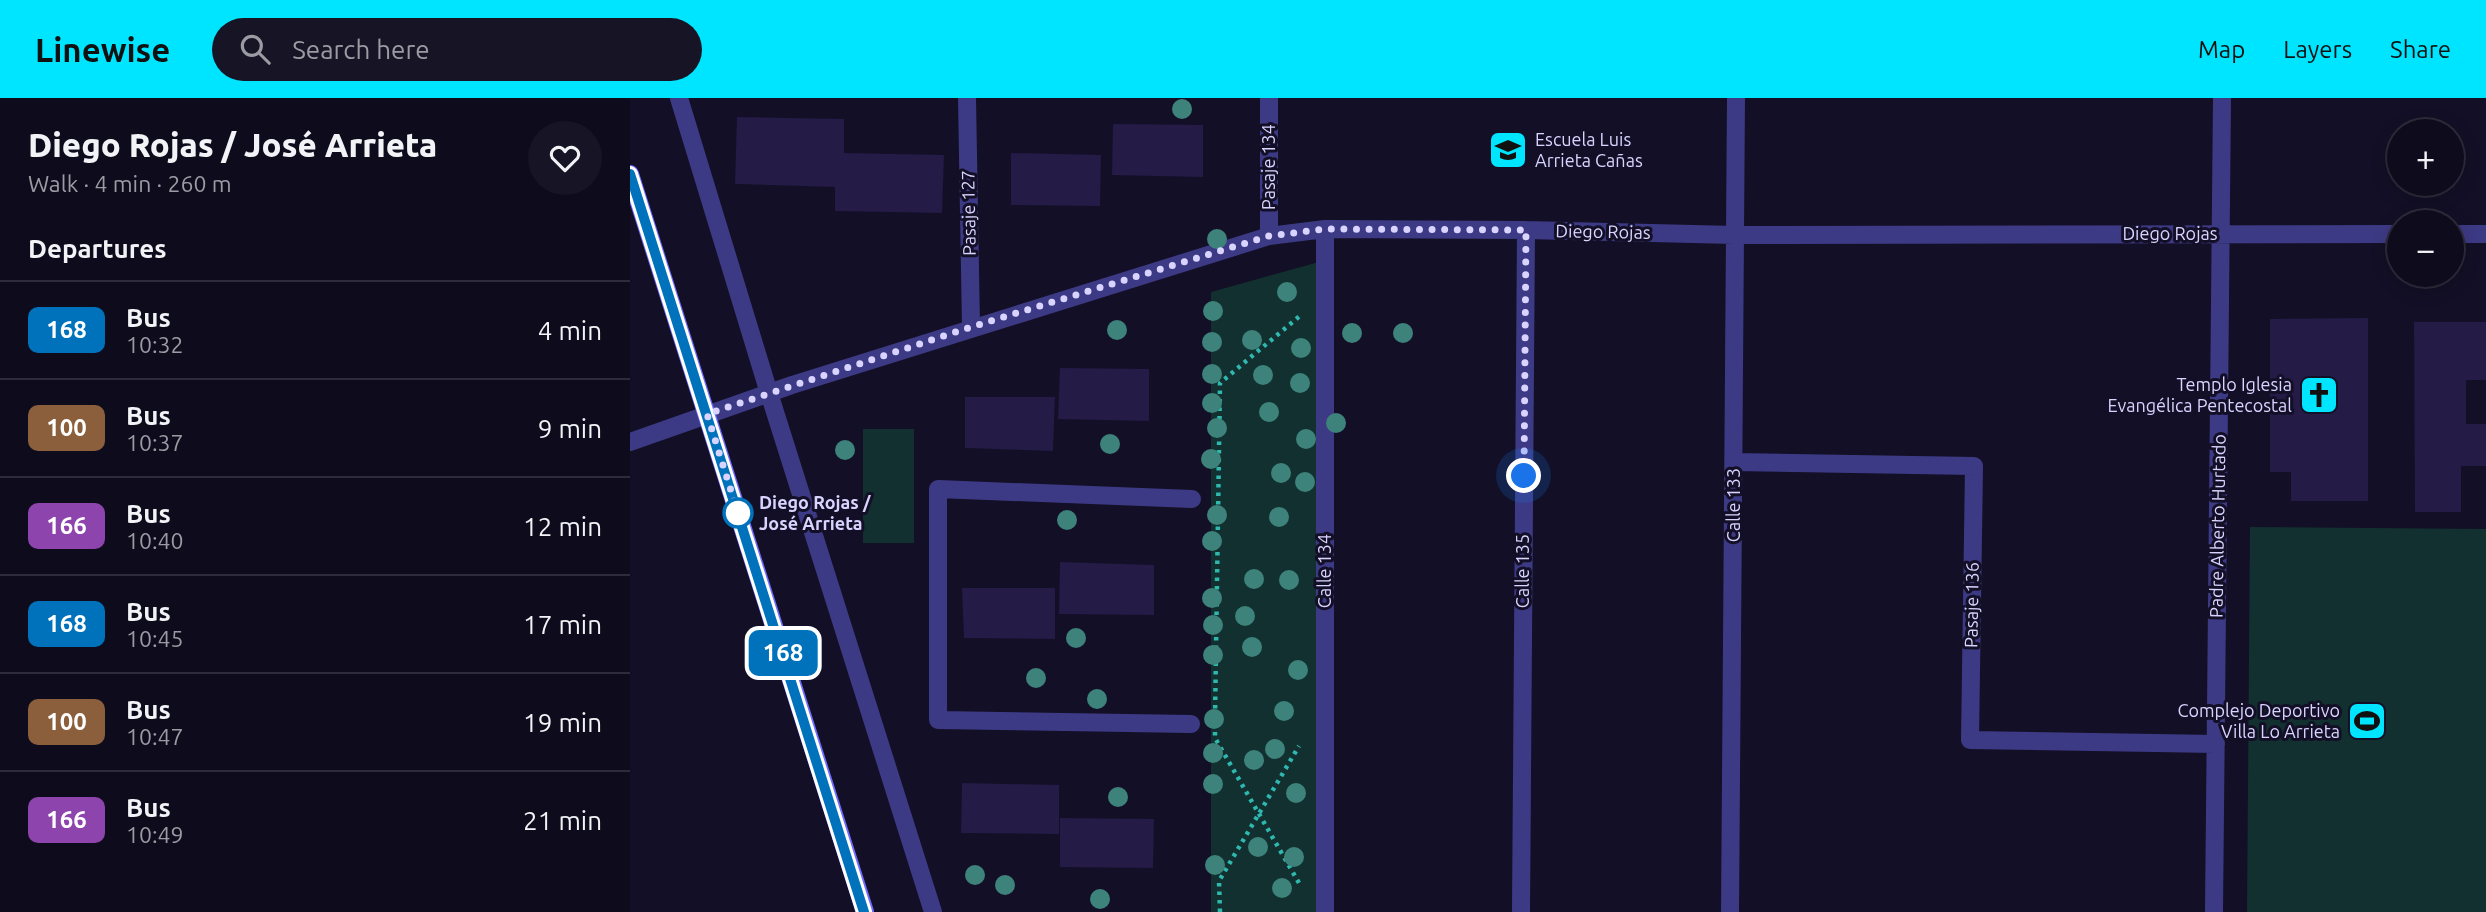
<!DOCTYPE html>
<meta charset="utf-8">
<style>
body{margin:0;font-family:Ubuntu,sans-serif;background:#171425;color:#f1f3f6;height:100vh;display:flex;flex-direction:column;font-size:26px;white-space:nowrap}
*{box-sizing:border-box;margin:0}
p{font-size:23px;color:#9b9ba3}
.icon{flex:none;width:38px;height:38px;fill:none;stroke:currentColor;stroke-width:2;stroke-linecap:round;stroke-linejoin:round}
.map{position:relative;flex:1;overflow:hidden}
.panel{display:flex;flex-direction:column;background:#0e0b1c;width:630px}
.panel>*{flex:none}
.badge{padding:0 14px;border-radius:10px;font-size:24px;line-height:46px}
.fabs{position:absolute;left:1757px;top:21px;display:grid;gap:14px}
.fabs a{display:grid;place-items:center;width:77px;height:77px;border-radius:50%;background:#0e0b1c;box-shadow:0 4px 18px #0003,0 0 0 2px #2e2b3b;font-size:35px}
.you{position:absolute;width:35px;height:35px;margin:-18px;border:5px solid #fff;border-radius:50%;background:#1a73e8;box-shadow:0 0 0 10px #1a73e833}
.map>.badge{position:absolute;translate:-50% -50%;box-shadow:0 0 0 4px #fff}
h2{padding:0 28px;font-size:26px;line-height:63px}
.round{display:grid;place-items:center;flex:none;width:74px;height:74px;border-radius:37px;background:#171425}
.summary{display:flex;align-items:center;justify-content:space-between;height:119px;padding:0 28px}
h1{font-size:33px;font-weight:800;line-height:52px}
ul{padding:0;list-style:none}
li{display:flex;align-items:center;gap:21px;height:98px;padding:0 28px;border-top:2px solid #2e2b3b}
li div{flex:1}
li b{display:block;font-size:26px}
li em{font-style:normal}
li .badge{min-width:77px;font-weight:700;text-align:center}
header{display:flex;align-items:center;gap:42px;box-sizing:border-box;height:98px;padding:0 35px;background:#00e5ff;color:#111}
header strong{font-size:33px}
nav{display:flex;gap:38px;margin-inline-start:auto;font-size:24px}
.search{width:490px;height:63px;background:#171425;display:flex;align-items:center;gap:18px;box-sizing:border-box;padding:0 24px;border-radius:38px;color:#9b9ba3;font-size:26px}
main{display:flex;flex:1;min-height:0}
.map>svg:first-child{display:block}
.green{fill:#12302f}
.building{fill:#241b47}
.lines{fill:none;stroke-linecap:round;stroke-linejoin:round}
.path{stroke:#2fb8b0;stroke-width:4.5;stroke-dasharray:3.5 5;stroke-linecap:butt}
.lane{stroke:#3d3a85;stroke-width:18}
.street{stroke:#3d3a85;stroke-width:18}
.secondary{stroke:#6f6bff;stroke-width:18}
.tree{fill:#3d827b}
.line-casing{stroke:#fff;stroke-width:16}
.line{stroke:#0072bc;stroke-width:10}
.walk{stroke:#d9d4ff;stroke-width:7;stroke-dasharray:0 12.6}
.stop-dot{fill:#fff;stroke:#0072bc;stroke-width:3.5}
.labels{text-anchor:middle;stroke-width:6;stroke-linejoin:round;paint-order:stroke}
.poi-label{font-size:18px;fill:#d9d4ff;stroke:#130f26;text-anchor:end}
.street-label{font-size:18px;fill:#d9d4ff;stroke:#130f26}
.stop-label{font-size:18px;font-weight:bold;fill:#d9d4ff;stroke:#130f26;text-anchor:start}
</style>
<header>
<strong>Linewise</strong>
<div class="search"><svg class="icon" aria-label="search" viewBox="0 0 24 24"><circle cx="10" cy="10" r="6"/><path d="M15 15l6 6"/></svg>Search here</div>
<nav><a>Map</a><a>Layers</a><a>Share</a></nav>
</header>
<main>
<section class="panel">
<div class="summary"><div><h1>Diego Rojas / José Arrieta</h1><p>Walk · 4 min · 260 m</p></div><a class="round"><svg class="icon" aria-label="heart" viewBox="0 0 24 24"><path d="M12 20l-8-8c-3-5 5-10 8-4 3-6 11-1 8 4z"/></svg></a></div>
<h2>Departures</h2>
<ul>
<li><span class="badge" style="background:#0072bc;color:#fff">168</span><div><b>Bus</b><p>10:32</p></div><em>4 min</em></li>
<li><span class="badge" style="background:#8b5e3c;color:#fff">100</span><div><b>Bus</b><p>10:37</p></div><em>9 min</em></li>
<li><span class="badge" style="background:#8e44ad;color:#fff">166</span><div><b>Bus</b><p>10:40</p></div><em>12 min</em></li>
<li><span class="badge" style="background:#0072bc;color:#fff">168</span><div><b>Bus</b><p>10:45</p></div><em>17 min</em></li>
<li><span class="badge" style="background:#8b5e3c;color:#fff">100</span><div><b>Bus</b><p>10:47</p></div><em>19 min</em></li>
<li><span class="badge" style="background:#8e44ad;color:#fff">166</span><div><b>Bus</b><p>10:49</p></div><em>21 min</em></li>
</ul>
</section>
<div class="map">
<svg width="1856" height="814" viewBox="0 0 1856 814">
<rect width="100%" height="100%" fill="#130f26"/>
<!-- green -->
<path class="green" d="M689,164l-3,650h-105v-620z
M233,331h51v114h-51z
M1620,429l236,2v383h-239z"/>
<!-- building -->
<path class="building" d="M107,19l107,2v34l100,2 -2,58 -107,-2v-24l-100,-3z
M483,26l90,1v52l-91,-2z
M381,55l90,2 -1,51 -89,-1z
M1738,220v183h-77v-29h-21v-153z
M1784,224h72v58h-20v44h20v42h-25v46h-46z
M430,270l89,1v52l-91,-2z
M335,299h90l-2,54 -88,-3z
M430,464l94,3v50l-95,-1z
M332,490h93v51l-91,-1z
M332,685l97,2v49l-98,-1z
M430,720l94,1 -1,49 -93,-1z"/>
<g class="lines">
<!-- path -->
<path class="path" d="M585,619l5,-334 81,-68
M585,634v6l84,145
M590,814l-1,-31 80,-135"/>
<!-- lane -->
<path class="lane" d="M561,626l-253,-4v-231l254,10"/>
<!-- street -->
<path class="street" d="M49,0l90,295 164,519
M337,0l4,229
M1822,136h34
M639,138v-138
M0,344l162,-57 477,-149 56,-7 201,1 209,5 664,-1
M1104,364l240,4 -4,274 246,4
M695,814v-683
M891,814l5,-682
M1100,814l6,-814
M1584,814l8,-814"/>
<!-- secondary -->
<path class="secondary" d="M0,76l235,738"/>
</g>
<!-- trees -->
<g class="tree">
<circle cx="552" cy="11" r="10"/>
<circle cx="587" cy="141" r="10"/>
<circle cx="657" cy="194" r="10"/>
<circle cx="583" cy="213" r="10"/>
<circle cx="487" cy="232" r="10"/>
<circle cx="722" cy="235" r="10"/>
<circle cx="773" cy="235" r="10"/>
<circle cx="622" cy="242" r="10"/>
<circle cx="582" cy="244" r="10"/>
<circle cx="671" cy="250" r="10"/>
<circle cx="582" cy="276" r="10"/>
<circle cx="633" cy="277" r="10"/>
<circle cx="670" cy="285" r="10"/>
<circle cx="582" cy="305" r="10"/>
<circle cx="639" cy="314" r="10"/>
<circle cx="706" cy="325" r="10"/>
<circle cx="587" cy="330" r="10"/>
<circle cx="676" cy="341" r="10"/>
<circle cx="480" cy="346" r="10"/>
<circle cx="215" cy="352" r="10"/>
<circle cx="581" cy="361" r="10"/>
<circle cx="651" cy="375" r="10"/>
<circle cx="675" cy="384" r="10"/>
<circle cx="587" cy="417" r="10"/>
<circle cx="649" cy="419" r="10"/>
<circle cx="437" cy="422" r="10"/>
<circle cx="582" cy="443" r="10"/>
<circle cx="624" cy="481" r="10"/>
<circle cx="659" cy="482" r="10"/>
<circle cx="582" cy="500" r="10"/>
<circle cx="615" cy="518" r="10"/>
<circle cx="583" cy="527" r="10"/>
<circle cx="446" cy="540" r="10"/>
<circle cx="622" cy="549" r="10"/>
<circle cx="583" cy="557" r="10"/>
<circle cx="668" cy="572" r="10"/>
<circle cx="406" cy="580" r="10"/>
<circle cx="467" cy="601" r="10"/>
<circle cx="654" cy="613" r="10"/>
<circle cx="584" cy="621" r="10"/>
<circle cx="645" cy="651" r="10"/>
<circle cx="583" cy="655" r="10"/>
<circle cx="624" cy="662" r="10"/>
<circle cx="583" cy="686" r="10"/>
<circle cx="666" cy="695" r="10"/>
<circle cx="488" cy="699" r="10"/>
<circle cx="628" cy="749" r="10"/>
<circle cx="664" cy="759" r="10"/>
<circle cx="585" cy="767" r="10"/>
<circle cx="345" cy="777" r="10"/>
<circle cx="375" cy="787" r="10"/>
<circle cx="652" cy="790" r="10"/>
<circle cx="470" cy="801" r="10"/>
</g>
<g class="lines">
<defs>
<path id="line" d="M0,76l234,738"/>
</defs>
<!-- line casing -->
<use href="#line" class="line-casing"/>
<!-- line -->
<use href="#line" class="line"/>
<!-- walk -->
<path class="walk" d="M108,415l-31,-99 264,-87 298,-91 56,-7 201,1 -2,246"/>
</g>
<!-- icons -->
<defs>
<symbol id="school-square" viewBox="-11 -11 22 22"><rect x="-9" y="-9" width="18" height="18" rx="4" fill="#00e5ff" stroke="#130f26"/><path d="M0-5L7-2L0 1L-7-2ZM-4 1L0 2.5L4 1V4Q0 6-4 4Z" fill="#111"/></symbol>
<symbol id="church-square" viewBox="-11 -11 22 22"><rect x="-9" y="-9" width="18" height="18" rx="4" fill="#00e5ff" stroke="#130f26"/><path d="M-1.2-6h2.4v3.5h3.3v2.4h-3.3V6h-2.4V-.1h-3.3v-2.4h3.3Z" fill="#111"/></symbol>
<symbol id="stadium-square" viewBox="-11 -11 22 22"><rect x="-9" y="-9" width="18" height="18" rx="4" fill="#00e5ff" stroke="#130f26"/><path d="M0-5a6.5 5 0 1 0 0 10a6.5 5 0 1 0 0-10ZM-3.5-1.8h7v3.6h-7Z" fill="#111"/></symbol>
</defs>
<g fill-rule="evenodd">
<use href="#school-square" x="856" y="30" width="44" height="44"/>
<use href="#church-square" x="1667" y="275" width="44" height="44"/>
<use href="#stadium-square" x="1715" y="601" width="44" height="44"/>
</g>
<!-- markers -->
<circle class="stop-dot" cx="108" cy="415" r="14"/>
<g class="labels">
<!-- poi labels -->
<g class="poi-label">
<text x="905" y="48" text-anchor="start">Escuela Luis<tspan x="905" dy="21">Arrieta Cañas</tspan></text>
<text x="1662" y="293">Templo Iglesia<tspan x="1662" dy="21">Evangélica Pentecostal</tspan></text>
<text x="1710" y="619">Complejo Deportivo<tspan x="1710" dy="21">Villa Lo Arrieta</tspan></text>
</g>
<!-- street labels -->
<g class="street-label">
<text transform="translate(639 69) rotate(-90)" y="6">Pasaje 134</text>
<text transform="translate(339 115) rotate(-91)" y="6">Pasaje 127</text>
<text transform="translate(973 134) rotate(1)" y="6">Diego Rojas</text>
<text x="1540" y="142">Diego Rojas</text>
<text transform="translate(1104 407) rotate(-90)" y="6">Calle 133</text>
<text transform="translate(1588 428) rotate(-89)" y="6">Padre Alberto Hurtado</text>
<text transform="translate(695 473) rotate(-90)" y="6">Calle 134</text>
<text transform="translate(893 473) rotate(-90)" y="6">Calle 135</text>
<text transform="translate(1342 507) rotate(-89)" y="6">Pasaje 136</text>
</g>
<!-- stop labels -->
<g class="stop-label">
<text x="129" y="411">Diego Rojas /<tspan x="129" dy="21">José Arrieta</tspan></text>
</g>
</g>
</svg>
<div class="fabs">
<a>+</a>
<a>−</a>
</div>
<div class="you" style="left:894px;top:378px"></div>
<b class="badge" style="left:153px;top:555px;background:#0072bc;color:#fff">168</b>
</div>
</main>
